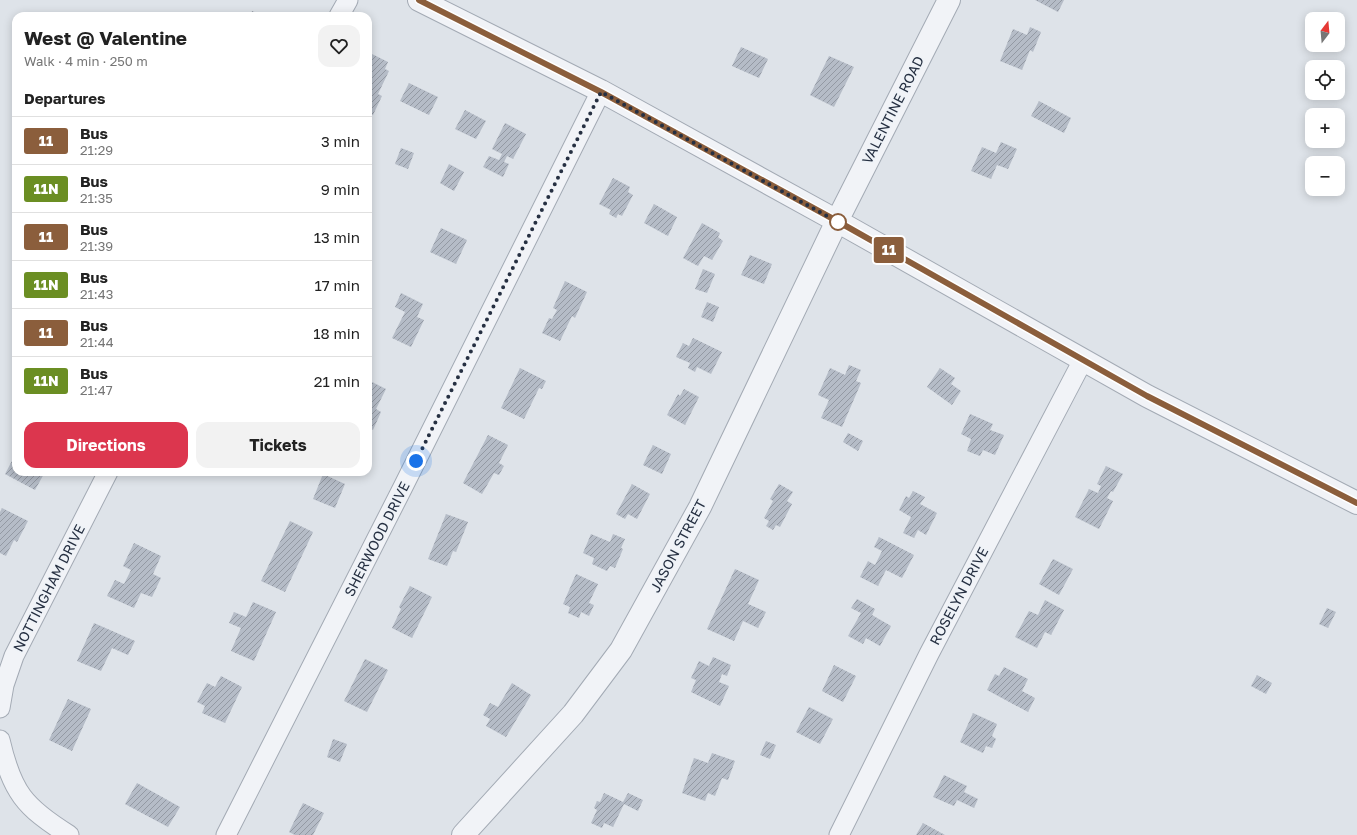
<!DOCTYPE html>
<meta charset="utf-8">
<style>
body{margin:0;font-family:"Golos Text",sans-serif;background:#f2f2f2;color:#222;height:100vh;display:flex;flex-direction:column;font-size:15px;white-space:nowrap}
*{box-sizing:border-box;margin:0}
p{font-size:13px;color:#767676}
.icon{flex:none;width:22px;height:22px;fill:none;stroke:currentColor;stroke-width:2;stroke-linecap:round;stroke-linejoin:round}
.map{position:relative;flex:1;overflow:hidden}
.panel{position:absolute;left:12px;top:12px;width:360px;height:464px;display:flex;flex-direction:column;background:#fff;border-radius:12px;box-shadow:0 2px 10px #0003}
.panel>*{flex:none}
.badge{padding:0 8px;border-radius:3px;font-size:14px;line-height:26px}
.needle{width:26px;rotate:16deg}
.buttons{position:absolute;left:1305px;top:12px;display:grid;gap:8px}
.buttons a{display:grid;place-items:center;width:40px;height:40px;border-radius:8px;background:#fff;box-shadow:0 2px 10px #0003;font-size:20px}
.you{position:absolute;width:20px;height:20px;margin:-10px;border:3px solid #fff;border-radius:50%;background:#1a73e8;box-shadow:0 0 0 6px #1a73e833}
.map>.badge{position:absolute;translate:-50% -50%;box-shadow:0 0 0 2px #fff}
h2{padding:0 12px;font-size:15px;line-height:36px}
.round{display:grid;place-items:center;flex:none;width:42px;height:42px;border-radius:12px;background:#f2f2f2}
.head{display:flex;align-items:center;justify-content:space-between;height:68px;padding:0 12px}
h1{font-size:19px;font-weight:700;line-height:30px}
.action{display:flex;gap:8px;margin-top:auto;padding:8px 12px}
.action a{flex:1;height:46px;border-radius:12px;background:#dc364e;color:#fff;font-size:16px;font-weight:700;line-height:46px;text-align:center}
.action a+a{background:#f2f2f2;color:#222}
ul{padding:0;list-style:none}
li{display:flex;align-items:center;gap:12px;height:48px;padding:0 12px;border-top:1px solid #e0e0e0}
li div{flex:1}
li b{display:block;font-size:15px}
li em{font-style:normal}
li .badge{min-width:44px;font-weight:700;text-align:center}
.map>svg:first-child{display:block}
.building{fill:url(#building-hatch)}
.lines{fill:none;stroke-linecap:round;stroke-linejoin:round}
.minor-casing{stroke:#a3aab4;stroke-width:21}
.tertiary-casing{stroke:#a3aab4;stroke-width:24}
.minor{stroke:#f1f3f7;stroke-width:19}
.tertiary{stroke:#f1f3f7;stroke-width:22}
.line-casing{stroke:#fff;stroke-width:9}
.line{stroke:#8b5e3c;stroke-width:6}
.walk{stroke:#263042;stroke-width:4;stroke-dasharray:0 7.2}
.stop-dot{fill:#fff;stroke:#8b5e3c;stroke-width:2}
.labels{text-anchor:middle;stroke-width:3;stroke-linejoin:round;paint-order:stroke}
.street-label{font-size:14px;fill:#263042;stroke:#eef2f7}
</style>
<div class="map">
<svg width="1357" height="835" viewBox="0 0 1357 835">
<defs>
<pattern id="building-hatch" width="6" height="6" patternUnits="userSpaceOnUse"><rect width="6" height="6" fill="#b5bcc7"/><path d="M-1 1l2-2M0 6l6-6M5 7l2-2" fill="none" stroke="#9399a3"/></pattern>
</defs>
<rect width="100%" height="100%" fill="#dee3e9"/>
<!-- building -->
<path class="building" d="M1035,0h29l-6,12z
M252,11l13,5h-15z
M1030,27l11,5 -8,20 -3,-2 -8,20 -22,-9 13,-32 14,6z
M741,47l27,12 -9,19 -27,-12z
M372,54l16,8 -3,7 4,2 -11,23 4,2 -9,19 -5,-2v-52z
M829,56l25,11 -20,40 -24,-12z
M409,83l29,14 -9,18 -29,-14z
M1039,101l32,17 -7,15 -33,-17z
M465,110l21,11 -10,18 -21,-10z
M505,123l21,11 -13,25 -6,-3 -3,6 5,2 -6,13 -20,-10 6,-11 10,4 3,-6 -10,-5z
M1001,142l16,7 -9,20 -11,-4 -6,14 -20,-8 11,-24 14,6z
M401,148l13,5 -6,16 -13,-5z
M449,164l15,8 -10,19 -14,-8z
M613,178l17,9 -2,5 5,3 -11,21 -4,-2 -2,4 -7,-4 2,-4 -12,-6z
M654,204l23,13 -9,19 -24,-13z
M702,223l18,10 -2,4 5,4 -11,19 -8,-4 -6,10 -15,-8z
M441,228l26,12 -11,24 -26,-12z
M750,255l22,9 -8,20 -23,-9z
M703,269l12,5 -8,19 -12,-4z
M565,281l22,11 -12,26 -3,-2 -12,25 -18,-8 7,-15 3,1 5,-9 -4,-2z
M401,293l22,11 -6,13 7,3 -13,27 -19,-9 13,-26 -10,-5z
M707,302l12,5 -6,15 -12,-5z
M693,338l29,14 -11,22 -14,-7 -2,5 -7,-4 2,-5 -14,-6 7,-14 6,3z
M849,365l12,5 -5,11 5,2 -19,44 -21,-9 8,-18 -11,-5 12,-27 15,7z
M520,368l26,13 -4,8 -3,-1 -15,31 -23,-11z
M940,368l15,10 -4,6 10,7 -9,14 -25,-18z
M368,380l18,9 -10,20 5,3 -8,18 -5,-2z
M684,389l15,8 -14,28 -18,-10 11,-21 2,2z
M970,414l23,10 -3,6 14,5 -9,20 -12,-5 -3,6 -13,-5 4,-12 -10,-5z
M848,433l15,8 -5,10 -15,-9z
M488,435l20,10 -9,18 5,3 -5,9 -5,-2 -12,21 -19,-11z
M653,445l18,9 -9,20 -19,-9z
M13,459l3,1v12h29l-10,18 -30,-16z
M1106,466l17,8 -10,18 -2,-1 -4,7 6,3 -14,28 -24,-12 14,-28 9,4 3,-7 -4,-2z
M323,474l22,10 -10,24 -22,-9z
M632,484l18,10 -13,25 -9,-5 -3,5 -9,-5z
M779,484l14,8 -6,9 5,3 -12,23 -4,-2 -3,5 -7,-4 3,-5 -5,-3 9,-17 -3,-2z
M913,491l12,6 -5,7 17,9 -11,22 -8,-5 -4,8 -11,-5 8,-16 -12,-7 7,-14 3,2z
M2,508l26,13 -11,21 -3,-2 -8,16 -6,-3v-41z
M446,514l22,8 -12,30 -3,-1 -6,15 -19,-7z
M290,521l23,11 -28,60 -24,-11z
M591,534l19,8 3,-8 12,5 -4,9 2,1 -8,19 -5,-2 -3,5 -15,-7 2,-6 -11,-5z
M879,537l35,18 -12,23 -16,-8 -8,16 -18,-9 8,-16 7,4 7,-14 -8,-4z
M134,543l27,13 -8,18 8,4 -9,19 -11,-4 -7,15 -27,-12 8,-16 9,4 7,-14 -8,-4z
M1053,559l20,10 -14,26 -20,-11z
M735,569l24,11 -11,24 18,8 -8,16 -15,-7 -9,20 -27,-12z
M576,574l22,10 -9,19 5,2 -5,11 -8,-4 -2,6 -11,-5 2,-6 -7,-3z
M410,586l22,11 -20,41 -20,-10 9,-19 -2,-2z
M857,599l18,10 -3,6 19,11 -11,20 -14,-8 -3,6 -15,-8 13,-23 -10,-5z
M1045,600l19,10 -13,25 -6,-3 -8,16 -22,-11 14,-26 9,4z
M253,602l23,10 -22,49 -23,-10 10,-23 -12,-5 5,-11 12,5z
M1327,608l9,4 -8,16 -9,-4z
M94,623l41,18 -7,14 -16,-7 -11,23 -24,-10z
M713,657l18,8 -4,11 -5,-2 -3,8 10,4 -9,20 -29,-14 5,-12 -5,-2 8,-17 10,5z
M365,659l23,11 -21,42 -23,-11z
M834,665l22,11 -13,26 -21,-11z
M1004,667l24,12 -6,12 13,7 -7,14 -41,-22 8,-16 4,2z
M1257,675l15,8 -6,11 -15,-8z
M221,676l21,11 -17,36 -23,-10 3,-7 -8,-4 10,-19 8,4z
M512,683l19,12 -25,42 -20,-11 4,-7 -7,-4 7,-12 8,4z
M68,699l23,10 -19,42 -23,-11z
M809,707l24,12 -13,25 -24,-12z
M973,713l24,11 -5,12 4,3 -4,9 -6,-2 -3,7 -23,-11z
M333,739l14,5 -7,18 -13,-5z
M766,741l10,4 -6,14 -10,-4z
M712,753l23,8 -7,19 -6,-2 -7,18 -7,-3 -3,8 -23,-8 12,-35 14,5z
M944,775l23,11 -3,6 14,7 -4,9 -17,-8 -3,6 -21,-9z
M137,783l43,24 -12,20 -43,-23z
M604,793l19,9 5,-9 15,7 -5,11 -14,-7 -11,23 -9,-4 -2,5 -11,-5 6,-13 -3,-2 3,-7 3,1z
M303,803l21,10 -11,22h-18l-6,-3z
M923,823l22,12h-29z"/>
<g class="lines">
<defs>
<path id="minor" d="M339,16l9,-16
M0,708l4,-23 10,-29 94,-184
M0,740c12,52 24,67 69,95
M226,835l177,-348 198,-396
M839,835l90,-181 154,-294"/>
<path id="tertiary" d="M419,0l182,91 236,130 310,175 210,107
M463,835l110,-121 48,-64 79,-143 137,-286 112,-221"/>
</defs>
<!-- minor casing -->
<use href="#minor" class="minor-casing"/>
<!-- tertiary casing -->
<use href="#tertiary" class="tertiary-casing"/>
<!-- minor -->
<use href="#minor" class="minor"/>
<!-- tertiary -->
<use href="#tertiary" class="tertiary"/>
</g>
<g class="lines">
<defs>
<path id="line" d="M419,0l182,92 236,129 310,175 210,107"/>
</defs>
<!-- line casing -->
<use href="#line" class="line-casing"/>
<!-- line -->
<use href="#line" class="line"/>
<!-- walk -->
<path class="walk" d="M416,461l185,-369 237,130"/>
</g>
<!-- markers -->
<circle class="stop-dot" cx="838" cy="222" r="8"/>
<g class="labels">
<!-- street labels -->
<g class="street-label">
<text transform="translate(893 110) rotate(-63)" y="5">VALENTINE ROAD</text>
<text transform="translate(377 539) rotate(-63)" y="5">SHERWOOD DRIVE</text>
<text transform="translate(678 546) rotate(-62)" y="5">JASON STREET</text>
<text transform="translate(49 588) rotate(-63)" y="5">NOTTINGHAM DRIVE</text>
<text transform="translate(959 596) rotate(-62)" y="5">ROSELYN DRIVE</text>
</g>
</g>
</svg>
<div class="buttons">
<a><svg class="needle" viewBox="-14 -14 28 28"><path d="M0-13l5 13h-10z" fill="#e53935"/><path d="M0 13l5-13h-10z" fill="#767676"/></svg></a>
<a><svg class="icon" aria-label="locate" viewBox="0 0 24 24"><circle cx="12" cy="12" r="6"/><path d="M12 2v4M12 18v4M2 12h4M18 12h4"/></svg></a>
<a>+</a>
<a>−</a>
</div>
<div class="you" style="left:416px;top:461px"></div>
<b class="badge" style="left:889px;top:250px;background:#8b5e3c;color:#fff">11</b>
<section class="panel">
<div class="head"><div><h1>West @ Valentine</h1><p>Walk · 4 min · 250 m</p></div><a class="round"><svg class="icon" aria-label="heart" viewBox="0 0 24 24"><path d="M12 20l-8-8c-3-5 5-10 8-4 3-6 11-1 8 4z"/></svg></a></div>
<h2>Departures</h2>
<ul>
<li><span class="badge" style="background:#8b5e3c;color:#fff">11</span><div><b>Bus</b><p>21:29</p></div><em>3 min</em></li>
<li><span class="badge" style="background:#6b8e23;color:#fff">11N</span><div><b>Bus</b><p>21:35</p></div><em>9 min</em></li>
<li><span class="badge" style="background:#8b5e3c;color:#fff">11</span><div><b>Bus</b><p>21:39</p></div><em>13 min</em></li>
<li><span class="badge" style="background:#6b8e23;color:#fff">11N</span><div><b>Bus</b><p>21:43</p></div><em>17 min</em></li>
<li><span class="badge" style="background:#8b5e3c;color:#fff">11</span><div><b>Bus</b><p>21:44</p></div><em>18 min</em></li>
<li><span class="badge" style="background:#6b8e23;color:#fff">11N</span><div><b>Bus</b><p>21:47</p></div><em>21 min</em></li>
</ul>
<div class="action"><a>Directions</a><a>Tickets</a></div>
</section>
</div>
